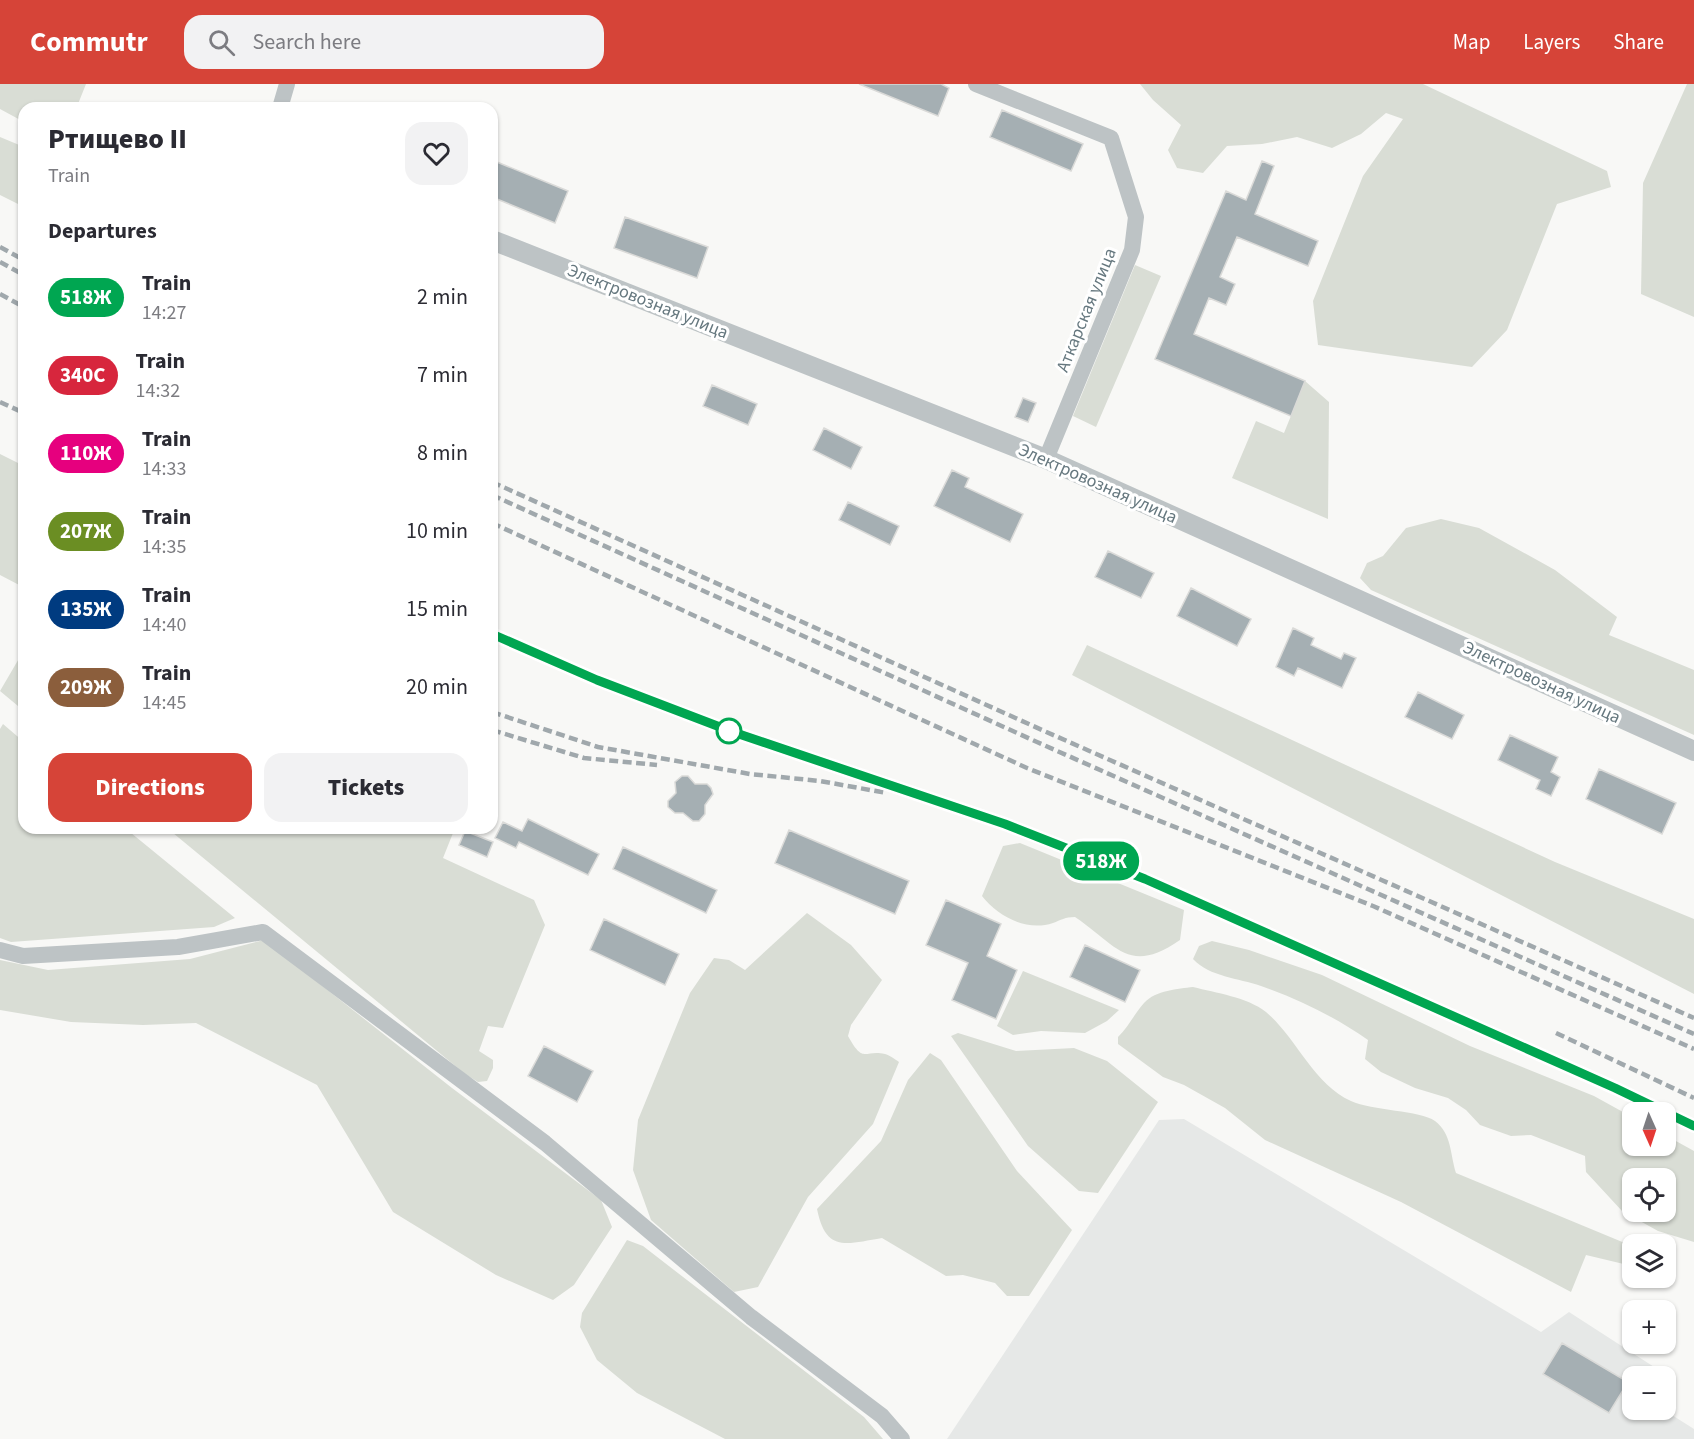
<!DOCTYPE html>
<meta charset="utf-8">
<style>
body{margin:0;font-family:"Source Sans 3",sans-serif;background:#f2f2f3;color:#2b2b33;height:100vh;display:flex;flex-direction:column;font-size:22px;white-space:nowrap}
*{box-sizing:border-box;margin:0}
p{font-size:20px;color:#7c7c81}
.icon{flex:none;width:33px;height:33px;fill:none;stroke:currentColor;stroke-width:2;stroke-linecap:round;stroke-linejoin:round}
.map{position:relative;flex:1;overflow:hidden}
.side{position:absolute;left:18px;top:18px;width:480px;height:732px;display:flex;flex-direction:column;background:#fff;border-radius:18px;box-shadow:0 2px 4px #0004}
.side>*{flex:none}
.badge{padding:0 12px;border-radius:20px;font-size:21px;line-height:39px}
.needle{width:39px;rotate:177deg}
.tools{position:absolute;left:1622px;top:1018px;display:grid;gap:12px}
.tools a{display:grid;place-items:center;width:54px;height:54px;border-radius:12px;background:#fff;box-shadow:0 2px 4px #0004;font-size:30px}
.map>.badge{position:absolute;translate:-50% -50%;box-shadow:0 0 0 3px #fff}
h2{padding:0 30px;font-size:22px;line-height:54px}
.round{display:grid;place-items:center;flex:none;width:63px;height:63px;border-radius:18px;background:#f2f2f3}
.summary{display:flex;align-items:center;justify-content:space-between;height:102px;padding:0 30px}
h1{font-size:28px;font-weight:800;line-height:45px}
.action{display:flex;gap:12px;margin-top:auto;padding:12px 30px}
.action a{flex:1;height:69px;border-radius:18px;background:#d64438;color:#fff;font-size:24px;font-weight:800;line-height:69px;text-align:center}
.action a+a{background:#f2f2f3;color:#2b2b33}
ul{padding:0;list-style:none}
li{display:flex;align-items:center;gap:18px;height:78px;padding:0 30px}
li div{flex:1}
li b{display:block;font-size:22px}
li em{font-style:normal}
li .badge{min-width:66px;font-weight:700;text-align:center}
header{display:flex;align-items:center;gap:36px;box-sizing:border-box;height:84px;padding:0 30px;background:#d64438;color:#fff}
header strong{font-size:28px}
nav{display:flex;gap:33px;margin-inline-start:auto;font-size:21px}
.search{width:420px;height:54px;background:#f2f2f3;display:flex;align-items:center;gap:15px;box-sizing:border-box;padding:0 21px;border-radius:18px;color:#7c7c81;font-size:22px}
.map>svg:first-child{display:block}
.built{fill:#e6e8e7}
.green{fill:#d9ddd5;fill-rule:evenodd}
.building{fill:#a5afb3;stroke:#dadad8;stroke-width:1.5}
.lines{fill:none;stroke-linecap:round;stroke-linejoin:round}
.minor{stroke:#bdc3c5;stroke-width:16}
.tertiary{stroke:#bdc3c5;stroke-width:20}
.rail{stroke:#a0a8ac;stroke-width:4.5;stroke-dasharray:9 4.5;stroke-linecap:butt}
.line-casing{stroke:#fff;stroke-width:14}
.line{stroke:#00a651;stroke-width:9}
.stop-dot{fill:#fff;stroke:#00a651;stroke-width:3}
.labels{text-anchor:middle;stroke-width:6;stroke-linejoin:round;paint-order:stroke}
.street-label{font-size:18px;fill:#66787f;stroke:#fff}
</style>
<header>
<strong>Commutr</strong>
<div class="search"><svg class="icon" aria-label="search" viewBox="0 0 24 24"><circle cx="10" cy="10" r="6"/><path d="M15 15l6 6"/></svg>Search here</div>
<nav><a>Map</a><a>Layers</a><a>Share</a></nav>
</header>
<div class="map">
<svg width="1694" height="1355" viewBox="0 0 1694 1355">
<rect width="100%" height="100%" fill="#f8f8f6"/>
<!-- built -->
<path class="built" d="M1184,1035l357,213 28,-20 96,62 -1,3h-32v33h32l30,19v10h-747l212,-319z"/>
<!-- green -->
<path class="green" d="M0,0h86l-8,20 11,4h-65v14l-24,-13z
M1140,0h283l184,87 4,16 -54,17 -50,126 -35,37 -154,-22 -5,-44 50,-125 40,-57 -17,-6 -25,21 -29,14 -35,-11 -35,7 -35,2 -24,27 -26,-5 -9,-18 13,-25 -28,-25z
M1687,0h7v233l-53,-23 2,-111z
M0,53l24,10v60l-24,-12z
M1135,181l26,11 -65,151 -23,-11z
M1305,297l24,21 -1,117 -96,-41 24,-57 28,12z
M0,370l24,12 -1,121 -23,-12z
M1441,435l38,9 76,42 62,47 -8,18 85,35v65l-323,-145 -11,-12 7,-15 16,-7 23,-28z
M1087,561l468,217 139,57v75l-622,-319z
M24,566v61l-24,-20z
M3,640l21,18v86h101l110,90 -21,9 -203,15 -11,-4v-209z
M167,744h288l-12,30 91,42 11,25 -42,103 -15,-2 -9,25 14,9v8l-6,13 -9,1 -13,-8z
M1020,759l164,67 -4,30c-52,36 -63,5 -105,-23 -10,0 -14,3 -22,6 -27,9 -55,-7 -71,-27l21,-50z
M807,829l44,32 31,35 -31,45 -3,11c16,29 16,13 37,18 4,1 10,5 14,8l-26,62 -65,73 -50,90 -24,5 -83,-72 -18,-50 5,-50 52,-127 24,-35 15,2 16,10z
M264,856l188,148 149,112 11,27 -38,58 -21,15 -57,-25 -103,-63 -76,-127 -121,-62 -53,2 -72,-3 -71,-12v-50l48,10 142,-11z
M1212,857l37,9 73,25 148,71 124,50 38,21v29h33v-11l29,16v91l-36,-11 -36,-20 -36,-39 -1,-16 -54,-21 -20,1 -31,-11 -14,-15 -18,-12 -33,-10 -34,-16 -16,-13 3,-19c-33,-23 -69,-41 -107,-54 -23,-8 -51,-9 -68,-27l6,-13zM1632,1095h33v33h-33z
M1023,887l96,39 -12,11 -22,12 -44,-2 -28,4 -16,-9z
M1193,903c23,6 54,10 73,25 30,25 47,72 85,89 21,10 69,9 84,20 17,13 15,33 21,52l176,73v20l-46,-11 -15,37 -170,-90 -136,-62 -40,-32 -41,-23 -21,-8 -45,-33v-7c11,-11 17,-24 26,-34 12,-13 34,-14 49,-16z
M958,949l58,18 58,-3 33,13 51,41 -60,91 -19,-2 -51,-45 -77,-110z
M930,969l11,7 76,111 55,59 -43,66h-22l-12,-13 -32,-8 -17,1 -64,-38c-36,6 -56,15 -65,-29l64,-68 27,-61z
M627,1156l16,6 221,171 19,22h-158l-88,-46 -40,-33 -17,-33 2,-14z"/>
<!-- building -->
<path class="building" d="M859,0h82l8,4 -11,28z
M1002,26l81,34 -12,27 -81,-34z
M492,76l76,31 -13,32 -63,-26z
M1262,77l12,5 -19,48 63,27 -10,25 -71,-29 -17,40 15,7 -9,21 -17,-7 -15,36 111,47 -14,35 -136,-57 71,-168 20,9z
M625,133l83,30 -11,31 -83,-30z
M712,301l45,19 -9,21 -45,-19z
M1023,314l13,5 -8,19 -13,-5z
M824,344l38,19 -11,22 -38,-19z
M952,386l17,8 -4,9 58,27 -13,28 -76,-36z
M848,418l51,24 -9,19 -51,-25z
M1108,467l46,22 -13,25 -46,-21z
M1191,504l60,31 -14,27 -60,-30z
M1293,544l21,10 -3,7 30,14 3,-6 12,5 -14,30 -44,-20 -4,8 -18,-9z
M1418,608l46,23 -12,24 -47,-22z
M1510,651l48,22 -7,15 9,5 -9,19 -15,-7 4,-9 -42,-20z
M1599,685l77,34 -14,31 -76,-35z
M682,692h6l7,8h12l4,4 2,6 -8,11v9l-6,7h-6l-10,-8h-8l-7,-6v-6l8,-8 -1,-11z
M528,735l71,35 -11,21 -69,-33 -3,6 -21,-10 8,-16 19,9z
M789,746l120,51 -14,33 -120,-51z
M465,747l28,11 -6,15 -28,-12z
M623,763l94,43 -11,23 -93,-44z
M946,816l55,24 -14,32 30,14 -21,49 -44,-19 16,-37 -42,-18z
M604,835l75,35 -14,31 -75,-35z
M1085,861l55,25 -15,32 -55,-25z
M544,962l49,25 -16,31 -49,-26z
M1562,1259l66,39 -19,31 -66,-39z"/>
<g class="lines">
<!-- minor -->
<path class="minor" d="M976,0l135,54 25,79 -4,33 -86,209
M280,24l7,-24
M0,866l23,6 155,-9 85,-15 282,211 206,174 131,99 20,23"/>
<!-- tertiary -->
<path class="tertiary" d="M492,156l554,219 648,292"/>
<!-- rail -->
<path class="rail" d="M0,163l24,13
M0,178l24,13
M0,210l24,13
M0,318l24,11
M492,398l550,248 652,288
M492,411l545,247 657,292
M492,439l535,245 346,138 321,143
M492,550l104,45 137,53 272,92 140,55 470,209 79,38
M492,628l106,35 152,27 70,7 67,12
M492,646l92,28 73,7
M1556,949l138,65"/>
</g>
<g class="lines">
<defs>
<path id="line" d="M492,550l105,46 136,52 272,92 140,55 470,209 79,38"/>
</defs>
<!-- line casing -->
<use href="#line" class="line-casing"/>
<!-- line -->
<use href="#line" class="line"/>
</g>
<!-- markers -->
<circle class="stop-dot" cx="729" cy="647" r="12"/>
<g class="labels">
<!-- street labels -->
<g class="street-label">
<text transform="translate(648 217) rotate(22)" y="6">Электровозная улица</text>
<text transform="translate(1086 226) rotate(-68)" y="6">Аткарская улица</text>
<text transform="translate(1098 399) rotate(24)" y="6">Электровозная улица</text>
<text transform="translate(1542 598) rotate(25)" y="6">Электровозная улица</text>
</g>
</g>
</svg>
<div class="tools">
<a><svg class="needle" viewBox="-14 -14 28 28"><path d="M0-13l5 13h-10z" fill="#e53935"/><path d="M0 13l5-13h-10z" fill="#7c7c81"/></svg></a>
<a><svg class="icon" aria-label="locate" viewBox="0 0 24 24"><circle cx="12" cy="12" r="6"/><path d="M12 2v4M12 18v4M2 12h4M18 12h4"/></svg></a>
<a><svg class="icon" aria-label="layers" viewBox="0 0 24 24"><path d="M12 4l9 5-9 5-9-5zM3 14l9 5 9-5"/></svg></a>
<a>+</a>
<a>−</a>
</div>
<b class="badge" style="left:1101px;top:777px;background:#00a651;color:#fff">518Ж</b>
<section class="side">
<div class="summary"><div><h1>Ртищево II</h1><p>Train</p></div><a class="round"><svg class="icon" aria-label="heart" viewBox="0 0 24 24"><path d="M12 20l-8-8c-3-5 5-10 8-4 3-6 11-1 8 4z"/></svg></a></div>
<h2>Departures</h2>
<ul>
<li><span class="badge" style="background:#00a651;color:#fff">518Ж</span><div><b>Train</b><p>14:27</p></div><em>2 min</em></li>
<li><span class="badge" style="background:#d7263d;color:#fff">340С</span><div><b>Train</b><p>14:32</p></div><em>7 min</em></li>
<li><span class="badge" style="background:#e6007e;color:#fff">110Ж</span><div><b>Train</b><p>14:33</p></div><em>8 min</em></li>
<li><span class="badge" style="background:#6b8e23;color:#fff">207Ж</span><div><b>Train</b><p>14:35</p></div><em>10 min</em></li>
<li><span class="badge" style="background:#003b80;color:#fff">135Ж</span><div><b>Train</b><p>14:40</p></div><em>15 min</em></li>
<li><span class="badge" style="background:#8b5e3c;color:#fff">209Ж</span><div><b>Train</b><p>14:45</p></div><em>20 min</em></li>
</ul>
<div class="action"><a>Directions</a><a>Tickets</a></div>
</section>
</div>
